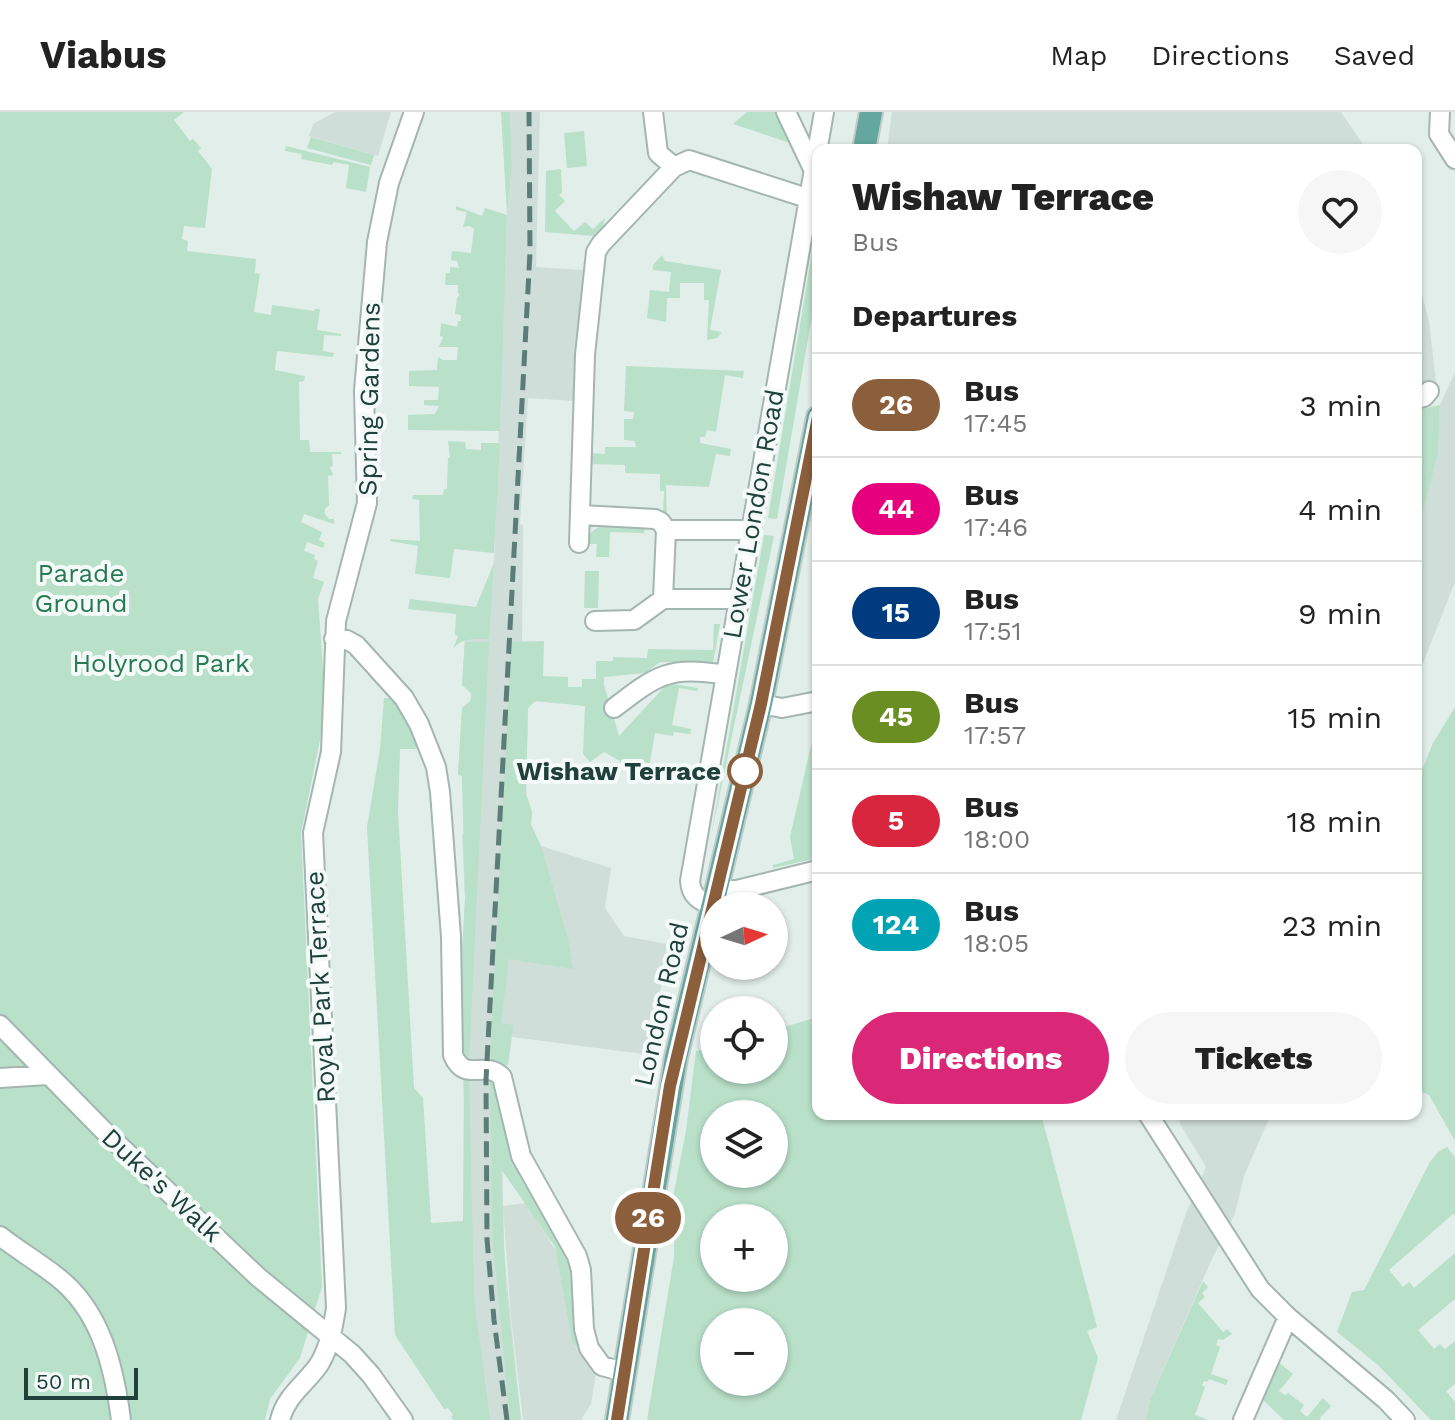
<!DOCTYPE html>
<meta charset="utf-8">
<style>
body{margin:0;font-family:"Work Sans",sans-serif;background:#f6f6f6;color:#222;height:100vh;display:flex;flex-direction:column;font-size:30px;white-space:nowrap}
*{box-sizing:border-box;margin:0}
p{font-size:26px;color:#767676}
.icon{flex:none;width:44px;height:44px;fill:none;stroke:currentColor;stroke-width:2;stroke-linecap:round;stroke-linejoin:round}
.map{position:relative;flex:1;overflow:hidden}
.details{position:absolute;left:812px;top:32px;width:610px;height:976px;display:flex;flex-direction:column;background:#fff;border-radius:16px;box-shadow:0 2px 6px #0004}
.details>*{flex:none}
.badge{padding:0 16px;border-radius:26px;font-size:28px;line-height:52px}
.needle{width:52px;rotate:86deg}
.controls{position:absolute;left:700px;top:780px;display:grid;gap:16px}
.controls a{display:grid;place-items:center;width:88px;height:88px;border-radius:50%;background:#fff;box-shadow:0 2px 6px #0004;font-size:40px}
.scale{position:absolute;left:24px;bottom:20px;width:114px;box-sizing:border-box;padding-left:8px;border:4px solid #20403c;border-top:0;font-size:22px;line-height:28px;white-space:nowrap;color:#20403c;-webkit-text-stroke:6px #f3faf7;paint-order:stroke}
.map>.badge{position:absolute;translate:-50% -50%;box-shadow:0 0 0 4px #fff}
h2{padding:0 40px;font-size:30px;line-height:72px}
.round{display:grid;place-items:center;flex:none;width:84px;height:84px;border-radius:42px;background:#f6f6f6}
.summary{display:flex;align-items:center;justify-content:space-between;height:136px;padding:0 40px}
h1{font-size:38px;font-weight:800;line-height:60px}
.primary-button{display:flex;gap:16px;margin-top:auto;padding:16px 40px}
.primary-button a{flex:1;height:92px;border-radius:48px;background:#db2777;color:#fff;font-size:32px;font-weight:800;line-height:92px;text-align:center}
.primary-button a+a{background:#f6f6f6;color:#222}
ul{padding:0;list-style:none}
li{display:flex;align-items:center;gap:24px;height:104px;padding:0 40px;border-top:2px solid #e0e0e0}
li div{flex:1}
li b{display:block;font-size:30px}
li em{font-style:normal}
li .badge{min-width:88px;font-weight:700;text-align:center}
header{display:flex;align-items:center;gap:48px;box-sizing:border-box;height:112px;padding:0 40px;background:#fff;border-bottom:2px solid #e0e0e0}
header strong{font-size:38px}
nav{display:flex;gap:44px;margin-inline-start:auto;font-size:28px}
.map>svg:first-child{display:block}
.built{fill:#d0ded9}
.green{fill:#b9e0c9;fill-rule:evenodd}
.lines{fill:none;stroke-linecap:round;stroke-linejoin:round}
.minor-casing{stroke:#a4b6b2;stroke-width:22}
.major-casing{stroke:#c1cac8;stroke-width:26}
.minor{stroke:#fff;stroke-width:18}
.major{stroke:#63a79e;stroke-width:22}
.rail{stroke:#5b7c77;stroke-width:5;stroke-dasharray:16 8;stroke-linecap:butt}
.line-casing{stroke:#fff;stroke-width:18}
.line{stroke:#8b5e3c;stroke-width:12}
.stop-dot{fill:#fff;stroke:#8b5e3c;stroke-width:4}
.labels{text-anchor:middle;stroke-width:8;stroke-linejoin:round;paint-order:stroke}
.street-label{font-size:26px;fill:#20403c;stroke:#f3faf7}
.park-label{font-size:26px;fill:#277b53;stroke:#f3faf7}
.stop-label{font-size:26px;font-weight:bold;fill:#20403c;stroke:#f3faf7;text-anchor:end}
</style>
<header>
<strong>Viabus</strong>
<nav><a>Map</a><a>Directions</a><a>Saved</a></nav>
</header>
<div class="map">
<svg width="1455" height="1308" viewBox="0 0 1455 1308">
<rect width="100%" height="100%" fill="#e2eeea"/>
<!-- built -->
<path class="built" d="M335,0h56l-13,44 -69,-20 4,-12z
M510,0h30l-4,155 47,3 -8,131 -47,-3 -8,126 3,1 -1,122 16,54 -7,3 -3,4 -2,86 6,18 -1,13 10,21 70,22 -6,40 19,28 43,8 -16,111 -139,-18 -4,28 -17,-2 10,21 3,168 17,168h-46l-15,-428 5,-93 -3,-64 2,-1 -2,-58 -4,-1 4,-67 10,-9 -3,-10 -7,-4 3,-50 29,-72 13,-347 5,-51z
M892,0h449l26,38h-480z
M1416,160l13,49 7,62 -20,4z
M1455,260v210l-39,99v-148l22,-79 2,-49z
M1179,1002h92l-27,62 -9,38 -24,47 -61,139 -4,20h-30l70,-207 20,-46 -26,-43z
M526,1091l30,48 16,91 10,15 15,10 -6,37 -10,16h-58l-12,-103 -8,-111z"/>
<!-- green -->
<path class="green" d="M0,0h184l-10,8 16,21 3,-2 8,9 -3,3 14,18 -7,59 -21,-2 -2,13 6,2 -1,10 69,8 -1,14 5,1 -6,38 17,3 1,-10 42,6 1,-2h5l-3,21 24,4v2l-17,-1 -1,16 11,2 -1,4 -56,-6 -2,19 30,6 -1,5 -5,1 1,58h9l1,12h31v2h-9l1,12 -3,1 3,8 -5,1 1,29 -4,4v5l4,5h5v5l-30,-10 -3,8 21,10 -3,8 6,3 -2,5 -16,-6 -3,9 11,4 -1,4 4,2 -5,17 11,4 -6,17 6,83 -1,25 -3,33 -19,93 21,454 -22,71 -30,41 -5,21h-265z
M501,0h9l2,53 -5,51 -7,215 -92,-1v-15l27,-1 4,-8 -15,-1v-5h14l1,-13 -30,-1v-15l28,-1 1,-13 5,3h14l1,-13h-19l4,-10 -3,-1 1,-13 16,4 1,-6h3v-6l-6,-1 2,-16 3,-4 -2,-1v-8h-13l1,-12h4v-6l9,1 -2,-7 -6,-1 1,-9 19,2 3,-24 -4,-3 -7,1 4,-15 -11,-2v-4l26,10 3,-8 22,7z
M747,0h29l14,31 -57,-19z
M584,19l3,35 -20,2 -3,-35z
M311,25l63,18 -3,10 -64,-17z
M286,34l84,21 -4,25 -20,-4 3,-23 -15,-3 -2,3 -31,-6 1,-5 -17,-3z
M561,57l1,24 -3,2 6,6 -10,10 19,20 11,-9 8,7 12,-11 -2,9 -9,9 -49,-4 1,-61z
M818,104v65l-41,238 -9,-1z
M662,143l3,6 56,9 -11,60 12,2 -5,6 -10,2 2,-40h-5v-17h-24v15h-13l-1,24 -19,-4 3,-28 19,2 2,-20 -18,-2v-5z
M626,254l118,5 -1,7 -18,-3 -9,57 -9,-2 -2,7h-5v6l31,6 -1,7 -14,-2 -7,33 -43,-2 1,34 -4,-7 1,-21h-4v-17l-35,-1v-8l-34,-1v-11l14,1v-7h31l-1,-6 -11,-1v-21h9l1,-7 -10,-1z
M1440,293l-2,49 -17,64 -5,1v-109z
M448,329l17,1 1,7 15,1v-7h19l-6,110 -40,-4 -4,29 -35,-4 3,-28 -28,-5 1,-2 29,2 -1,-41 -7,-1 1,-4h30l1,-6h3l1,-31h2z
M603,413l42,3 -1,5 -34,-1 -1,25h-13l1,-13h-11c1,-11 9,-15 17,-19z
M764,423l10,1 -63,300z
M494,451l-5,76c-13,0 -28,-2 -36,10l5,-13 -3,-1 1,-21 -48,-5 2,-10 66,8z
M585,459h14l-1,37h-14z
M714,512h6l-7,39 -53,-1 -15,11 -41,4v8l15,51 49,-53 30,5 -1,3 -18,-3 -7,37 19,4 -1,5 -16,-2 -1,4 -18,-3 -6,35 -29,-5v-2l-16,-9 -14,10 -7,-8 2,-48 -50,-5 -7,7 -2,86 6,18 -1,13 10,21 27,93 5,30 -64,-10 -8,64 12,2 -5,40 -18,-2 21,-421 33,-1 -1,35 25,1v10h14v-8h14v-18h17v-4l34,1 1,-9 65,1z
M465,530h24l-20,421 -7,-2 -2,-69 5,-93 -3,-123 -4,-1 4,-67 8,-6 2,-8 -10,-9z
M384,586h9l21,35 6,16h-20l-2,62 16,277 9,10 8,125 32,-2 1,-145 5,1 5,219 16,124h-37l-2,-3 2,-2 -5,-7 -4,1 -49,-74 -28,-508 13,-78z
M1455,595v434l-26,-46 -13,-5v-305l17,-42z
M818,632v92l-4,2 4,20 -45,10v-3l21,-6 -4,-22 21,-92z
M818,900v102h223l56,213 -10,4 11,27 -17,62h-434l27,-163v-65l12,-61 10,-80 18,-5v24h60v-40l37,-11zM774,1002v60h-60v-60zM714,1106h60v60h-60zM714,1210h60v60h-60z
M490,964l7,1 13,60 61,115 17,98v12l-16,-20 -17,-95 -54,-78 5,120 15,131h-11l-18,-188z
M1447,1035l8,10v59l-2,-2 -64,56 14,17 6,-5 5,6 41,-35v46l-37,31 16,19 6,-5 5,5 10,-8v43l-9,7 9,11v18h-24l-53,-55 -41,-33 15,-40 12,-2 66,-128 8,-10z
M1203,1169l5,6 -6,6 3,4 -7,6 25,29 4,-3 5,5 -9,6 -5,-1 -2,6 4,2 -9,27 17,6 -2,5 -17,-6 -2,3 -3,-1 -2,4 3,2 -10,28 13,5h-62l4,-20z
M1277,1249l16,13 -14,17 6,4 3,-2 16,12 -4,6 7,6 16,-19 8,8 -11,12 1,2h-37l-22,-21z"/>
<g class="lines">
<defs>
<path id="minor" d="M653,0l5,41 16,14
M786,0l28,59
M1440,0l-1,22 16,25
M1416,287l8,-2 5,-6
M581,403l74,4 6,3 5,8
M666,418h84
M579,431l6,-188 11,-103 5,-8 73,-77 15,-7 121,39
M663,487l3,-69
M595,509l39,-1 29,-21h76
M334,527l13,1 9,5 48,53 15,26 17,43 4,25 11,145 2,118c12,29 32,4 49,22l19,79 56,100 4,14 3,59 5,19 13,18 22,6
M761,592l21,4 36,-7
M614,596c44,-34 55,-42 112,-33
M716,778h21l81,-20
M712,792c-13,-2 -21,-9 -22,-23l134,-769
M0,913l103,105 155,147 94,77 19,21 32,45
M0,966l47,-3
M1148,1002l112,175 28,28 98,83 19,20
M0,1124c18,14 38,26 56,40 45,34 58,91 65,144
M280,1308c6,-25 27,-37 40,-57 10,-18 13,-36 16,-55l-23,-475 18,-81 5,-131 31,-118 -3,-112 13,-149 12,-59 25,-71
M1243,1308l45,-103"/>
<path id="major" d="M864,38l7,-38
M617,1308l59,-362 85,-354 57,-287"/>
</defs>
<!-- minor casing -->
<use href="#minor" class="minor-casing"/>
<!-- major casing -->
<use href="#major" class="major-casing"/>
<!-- minor -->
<use href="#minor" class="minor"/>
<!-- major -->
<use href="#major" class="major"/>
<!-- rail -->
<path class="rail" d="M507,1308l-13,-100 -7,-81 -1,-159 44,-828 -1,-140"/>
</g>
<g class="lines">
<defs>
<path id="line" d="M617,1308l53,-334 91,-382 57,-287"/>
</defs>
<!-- line casing -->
<use href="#line" class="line-casing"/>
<!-- line -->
<use href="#line" class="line"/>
</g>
<!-- markers -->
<circle class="stop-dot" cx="745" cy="659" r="16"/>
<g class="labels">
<!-- street labels -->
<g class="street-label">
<text transform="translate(369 287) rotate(-89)" y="9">Spring Gardens</text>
<text transform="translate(753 402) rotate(-80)" y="9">Lower London Road</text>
<text transform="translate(320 875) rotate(-93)" y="9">Royal Park Terrace</text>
<text transform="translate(661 892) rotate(-77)" y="9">London Road</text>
<text transform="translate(162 1073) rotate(43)" y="9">Duke's Walk</text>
</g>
<!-- park labels -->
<g class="park-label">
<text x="81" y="470">Parade<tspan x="81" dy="30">Ground</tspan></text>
<text x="161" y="560">Holyrood Park</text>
</g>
<!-- stop labels -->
<g class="stop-label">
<text x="721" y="668">Wishaw Terrace</text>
</g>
</g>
</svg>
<div class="controls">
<a><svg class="needle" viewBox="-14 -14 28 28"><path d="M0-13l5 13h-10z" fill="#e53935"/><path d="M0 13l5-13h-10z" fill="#767676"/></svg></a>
<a><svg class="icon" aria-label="locate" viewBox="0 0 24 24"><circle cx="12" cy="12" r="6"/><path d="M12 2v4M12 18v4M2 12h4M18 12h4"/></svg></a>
<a><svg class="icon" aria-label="layers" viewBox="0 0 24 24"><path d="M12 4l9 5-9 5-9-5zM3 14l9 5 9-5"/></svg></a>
<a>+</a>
<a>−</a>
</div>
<div class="scale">50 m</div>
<b class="badge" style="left:648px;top:1106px;background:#8b5e3c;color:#fff">26</b>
<section class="details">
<div class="summary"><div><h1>Wishaw Terrace</h1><p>Bus</p></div><a class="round"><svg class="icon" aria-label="heart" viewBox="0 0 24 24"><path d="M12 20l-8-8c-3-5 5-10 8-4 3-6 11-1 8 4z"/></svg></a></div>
<h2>Departures</h2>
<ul>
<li><span class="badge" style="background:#8b5e3c;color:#fff">26</span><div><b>Bus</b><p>17:45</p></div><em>3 min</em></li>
<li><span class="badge" style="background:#e6007e;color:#fff">44</span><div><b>Bus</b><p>17:46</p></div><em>4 min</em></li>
<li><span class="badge" style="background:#003b80;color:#fff">15</span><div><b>Bus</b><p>17:51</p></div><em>9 min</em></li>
<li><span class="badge" style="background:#6b8e23;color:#fff">45</span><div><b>Bus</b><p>17:57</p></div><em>15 min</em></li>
<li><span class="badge" style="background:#d7263d;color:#fff">5</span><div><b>Bus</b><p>18:00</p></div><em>18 min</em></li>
<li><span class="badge" style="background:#00a3b4;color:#fff">124</span><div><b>Bus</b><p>18:05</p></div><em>23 min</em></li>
</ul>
<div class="primary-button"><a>Directions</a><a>Tickets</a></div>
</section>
</div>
